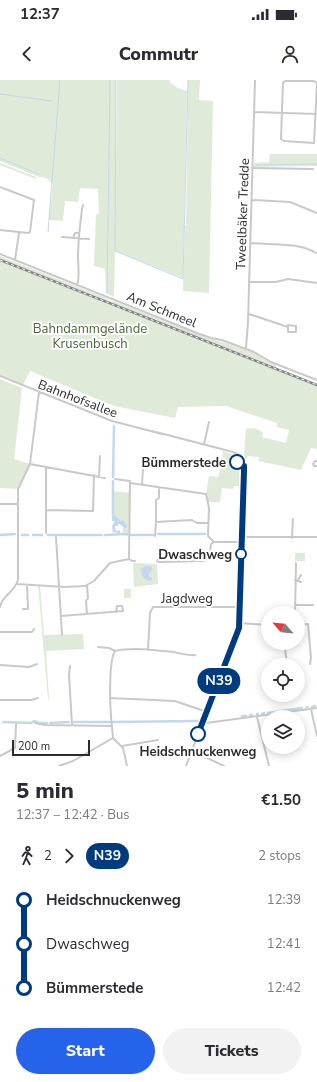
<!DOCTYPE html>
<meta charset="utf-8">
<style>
body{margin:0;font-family:"Nunito Sans",sans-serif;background:#f2f2f3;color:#2b2b33;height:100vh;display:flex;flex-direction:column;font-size:15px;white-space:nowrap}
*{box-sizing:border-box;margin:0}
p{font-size:13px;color:#7c7c81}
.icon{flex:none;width:22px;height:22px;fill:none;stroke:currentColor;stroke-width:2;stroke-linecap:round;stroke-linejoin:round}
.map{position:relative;height:686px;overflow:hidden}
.sheet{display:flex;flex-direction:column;background:#fff;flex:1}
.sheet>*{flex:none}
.badge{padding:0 8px;border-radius:13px;font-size:14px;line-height:26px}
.needle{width:26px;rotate:297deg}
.tools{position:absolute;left:261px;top:526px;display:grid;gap:8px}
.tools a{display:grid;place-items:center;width:44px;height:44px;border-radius:50%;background:#fff;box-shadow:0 2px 10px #0003;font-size:20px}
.scale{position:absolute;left:12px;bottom:10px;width:78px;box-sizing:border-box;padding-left:4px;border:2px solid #2c2c2c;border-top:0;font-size:11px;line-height:14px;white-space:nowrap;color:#2c2c2c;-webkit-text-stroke:3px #fff;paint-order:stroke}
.map>.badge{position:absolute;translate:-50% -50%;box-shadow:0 0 0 2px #fff}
.legs{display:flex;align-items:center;gap:6px;height:44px;padding:0 16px;font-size:13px}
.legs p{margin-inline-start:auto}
.overview{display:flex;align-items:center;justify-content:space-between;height:68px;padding:0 16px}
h1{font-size:22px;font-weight:800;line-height:30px}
.primary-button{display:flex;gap:8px;margin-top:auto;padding:8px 16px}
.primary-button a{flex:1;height:46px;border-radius:24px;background:#2563eb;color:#fff;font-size:16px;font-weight:800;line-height:46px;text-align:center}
.primary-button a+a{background:#f2f2f3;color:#2b2b33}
ul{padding:0 16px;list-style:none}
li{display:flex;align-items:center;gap:14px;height:44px;font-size:15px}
li i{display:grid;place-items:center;width:6px;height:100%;margin:0 5px;background:currentColor}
li i::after{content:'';width:10px;height:10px;margin:-5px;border:3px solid;border-radius:50%;background:#fff}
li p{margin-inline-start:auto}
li:first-child i{background:linear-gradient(#0000 50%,currentColor 0)}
li:last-child i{background:linear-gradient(currentColor 50%,#0000 0)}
.status{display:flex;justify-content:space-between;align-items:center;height:28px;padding:0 20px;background:#fff;direction:ltr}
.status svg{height:11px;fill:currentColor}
header{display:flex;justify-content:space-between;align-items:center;height:52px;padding:0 16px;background:#fff;font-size:18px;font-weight:800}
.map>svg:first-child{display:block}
.green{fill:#e0ead9}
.water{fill:#c5d8eb}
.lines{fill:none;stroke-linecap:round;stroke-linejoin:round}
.stream{stroke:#c5d8eb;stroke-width:1}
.canal{stroke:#c5d8eb;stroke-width:2.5}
.street{stroke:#c9c9c9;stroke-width:2}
.rail-casing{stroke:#818181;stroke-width:2.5}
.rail{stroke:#fff;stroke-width:1;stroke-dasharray:3;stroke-linecap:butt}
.line-1-casing{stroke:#fff;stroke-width:9}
.line-1{stroke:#003b80;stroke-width:6}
.stop-1-dot{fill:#fff;stroke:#003b80;stroke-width:2}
.labels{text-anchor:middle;stroke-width:4;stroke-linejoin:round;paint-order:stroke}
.street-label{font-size:13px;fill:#2c2c2c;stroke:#fff}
.park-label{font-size:13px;fill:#4a683a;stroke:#fff}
.stop-label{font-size:13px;font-weight:bold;fill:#2c2c2c;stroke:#fff;text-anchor:end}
</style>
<div class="status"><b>12:37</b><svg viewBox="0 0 49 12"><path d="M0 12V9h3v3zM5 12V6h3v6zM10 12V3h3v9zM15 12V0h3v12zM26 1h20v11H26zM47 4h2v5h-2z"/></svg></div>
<header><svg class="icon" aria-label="back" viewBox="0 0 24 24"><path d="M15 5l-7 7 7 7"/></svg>Commutr<svg class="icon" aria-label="person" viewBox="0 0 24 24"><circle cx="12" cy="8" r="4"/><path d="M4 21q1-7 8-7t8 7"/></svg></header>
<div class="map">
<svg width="317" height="686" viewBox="0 0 317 686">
<rect width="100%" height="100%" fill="#fff"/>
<!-- green -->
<path class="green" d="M0,0h116v86l1,-86h53v3l8,5 9,3 -4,187 -68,-27 -1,46 -8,-4 -1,-24 -11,-3 2,-52h3l-1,-25 -18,-1 -2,14 -13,-1 -2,20 -14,-1 4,-37 -3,-1c-2,-4 -6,-5 -11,-5l-39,-16z
M188,0h12l-1,20 14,1 -4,192 -26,-2 2,-65 1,-1z
M270,74h47v12l-63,1v-4l15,-1z
M0,83l36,14v2l-36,-14z
M0,176l106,42v1l6,3 1,-1 95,37c15,4 31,9 46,15 7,4 14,9 22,12v2l-146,-56 -39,-17 -91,-35z
M0,181l317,125v63l-6,-1 -10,22 -43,-9 1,-4 -11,-1 -2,4 -2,-6 2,-25 8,-1 9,4 -1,5 24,6 3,-13 -12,-3v-4l-51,-17 -48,1 -3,11 -61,-12 -84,-35 -7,14 -23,-10z
M0,299l22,9 -8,71 16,5 -12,25 -18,-1z
M223,371l11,4 2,8 5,5 -1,18h-6l-1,3 -11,-1 -2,14h-13l-1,-8 3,-18 9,1 4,-14z
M114,411l16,2 -2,43 -6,-1 1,-7 4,-3 -4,-5 -2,1 -5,-5 -4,-2z
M295,473h10v8h-10z
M133,483l24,1 1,20 -24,3z
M38,505h2l4,50 39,-1 1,15 -38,2 3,48h-1z
M124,509h7v9h-7z"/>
<!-- water -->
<path class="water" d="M112,434l4,2 5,5 2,-1 4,5v2l-2,2 -4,-4 -3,-1v2h-3l1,5 4,-1v4l-5,-2 -2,1 -1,-7 3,-5h-3z
M146,486h4l3,2 -4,6v3h3l-1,4c-9,0 -8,-7 -11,-12z"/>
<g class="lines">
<!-- stream -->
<path class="stream" d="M116,0l-1,171 68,28 5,-199
M0,14l52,7
M0,78l38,16
M256,85l61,-1
M48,152l12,-152
M107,213l3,-213"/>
<!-- canal -->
<path class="canal" d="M113,397l1,-51
M113,401v35l2,1
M158,454h47
M0,455l15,-1
M22,455h6
M33,455h9
M48,455h54
M105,455l22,-1
M131,455h22
M312,627l3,-1
M306,628l2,-1
M268,633l34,-5
M257,634h1
M262,634l2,-1
M250,635h2
M242,636h4
M3,642l28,1 3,-2 5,2h8
M74,642h36
M113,642l86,-1
M50,643l19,-1"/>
<!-- street -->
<path class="street" d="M285,1h29l3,2 -3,60 -30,-2 -3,-2 2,-56z
M254,32l63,2
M252,88l61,1
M0,107l34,13 -4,32 -2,1 -28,-3
M252,120l38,2 27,11
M62,157l27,2
M73,158l2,-5h4
M250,163c21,2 48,-1 66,10
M0,174l197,79 14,5 11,2 32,12 17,10 46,18
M15,180l4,-27
M249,202h27l12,-3 29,4
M77,205c3,-9 1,-19 1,-28 0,-16 2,-32 4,-48l1,-4
M249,234l39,13v5h8v-6l-8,-1v2
M246,268l2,-26 7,-242
M0,296l112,45 50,13
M152,351l81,21 6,3 5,8 -5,165 -53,138
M204,364l5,-22
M238,374l-3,4 2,4 4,4h3
M317,381h-2l-2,3 1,2h3
M30,384l75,14
M99,397l1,-21
M115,399l15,2 -1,77
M130,403l76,11 3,14 -1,28 6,6
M142,405l1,-18
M0,424h18
M46,430l47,1 1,-36
M156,442v-22l3,-2v-11
M46,453v-66
M155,456l1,-14 36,-2 5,3h11
M56,457l6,98
M242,457h75
M292,458l1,-19
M164,481l-3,-3h-3l-1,3 2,1 44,-1 6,-3 2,-14 3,-2h28
M295,500l6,2
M298,500l3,-5
M17,504l47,3 21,-1 9,-5 16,-18 19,-4 3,2h3
M295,525h18
M0,527c2,-12 15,-15 18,-27v-91l12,-25 9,-72
M23,529h5l-1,-24
M295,533l1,-50
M87,534l-1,-13 2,-3 -1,-13
M61,536l62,-5 -1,-5h-5l-1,6
M240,543l28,2
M298,545l10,-1 3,34 -1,6
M0,552h32l2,-3
M284,563l3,20 2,2
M98,567l11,1 6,3
M148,570l2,-37 3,-6h87
M0,585l29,2 8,-3
M70,586l-1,9 3,50
M110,618l65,3 32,11
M0,620h31l7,-2
M311,629l6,27
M257,637l12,49
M35,643l10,2 67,1 1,12 10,10 4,18
M203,643h3l111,-15
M112,646c-2,-15 -4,-64 3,-75 17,-4 41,-1 58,1 7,1 14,4 22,3
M122,666l36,-6
M199,674l25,12
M0,676l15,-8 1,-24
M59,686l14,-5 40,-23"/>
<defs>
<path id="rail" d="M0,180l317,125"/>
</defs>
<!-- rail casing -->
<use href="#rail" class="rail-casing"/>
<!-- rail -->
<use href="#rail" class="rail"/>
</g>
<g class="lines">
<defs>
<path id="line-1" d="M198,654l41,-106 5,-157v-5h-3l-4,-4"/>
</defs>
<!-- line-1 casing -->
<use href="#line-1" class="line-1-casing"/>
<!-- line-1 -->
<use href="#line-1" class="line-1"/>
</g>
<!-- markers -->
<g class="stop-1-dot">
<circle cx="237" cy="382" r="7"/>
<circle cx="241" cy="474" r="5"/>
<circle cx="198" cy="654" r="7"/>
</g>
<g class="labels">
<!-- street labels -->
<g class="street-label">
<text transform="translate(242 134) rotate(-88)" y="5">Tweelbäker Tredde</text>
<text transform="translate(162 229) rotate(22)" y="5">Am Schmeel</text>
<text transform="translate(78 318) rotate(21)" y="5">Bahnhofsallee</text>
<text x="187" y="523">Jagdweg</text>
</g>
<!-- park labels -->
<g class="park-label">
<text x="90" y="253">Bahndammgelände<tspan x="90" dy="15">Krusenbusch</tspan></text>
</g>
<!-- stop labels -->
<g class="stop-label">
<text x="226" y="387">Bümmerstede</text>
<text x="232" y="479">Dwaschweg</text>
<text x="198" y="676" text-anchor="middle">Heidschnuckenweg</text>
</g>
</g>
</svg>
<div class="tools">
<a><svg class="needle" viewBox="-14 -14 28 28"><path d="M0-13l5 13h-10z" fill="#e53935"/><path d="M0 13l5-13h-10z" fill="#7c7c81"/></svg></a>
<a><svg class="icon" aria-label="locate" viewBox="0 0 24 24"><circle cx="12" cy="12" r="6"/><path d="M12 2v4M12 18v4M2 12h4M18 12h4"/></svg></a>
<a><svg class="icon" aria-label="layers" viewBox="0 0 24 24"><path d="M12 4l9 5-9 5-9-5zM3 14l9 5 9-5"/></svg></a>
</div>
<div class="scale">200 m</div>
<b class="badge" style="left:219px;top:601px;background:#003b80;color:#fff">N39</b>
</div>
<section class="sheet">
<div class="overview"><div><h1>5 min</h1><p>12:37 – 12:42 · Bus</p></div><b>€1.50</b></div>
<div class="legs"><svg class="icon" aria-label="walk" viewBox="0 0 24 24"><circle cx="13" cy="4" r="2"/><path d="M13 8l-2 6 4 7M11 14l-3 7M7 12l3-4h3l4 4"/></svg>2<svg class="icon" aria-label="forward" viewBox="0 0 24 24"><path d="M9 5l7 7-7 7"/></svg><b class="badge" style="background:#003b80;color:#fff">N39</b><p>2 stops</p></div>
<ul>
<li><i style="color:#003b80"></i><b>Heidschnuckenweg</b><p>12:39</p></li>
<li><i style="color:#003b80"></i><span>Dwaschweg</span><p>12:41</p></li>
<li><i style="color:#003b80"></i><b>Bümmerstede</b><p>12:42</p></li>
</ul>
<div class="primary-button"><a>Start</a><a>Tickets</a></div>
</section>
